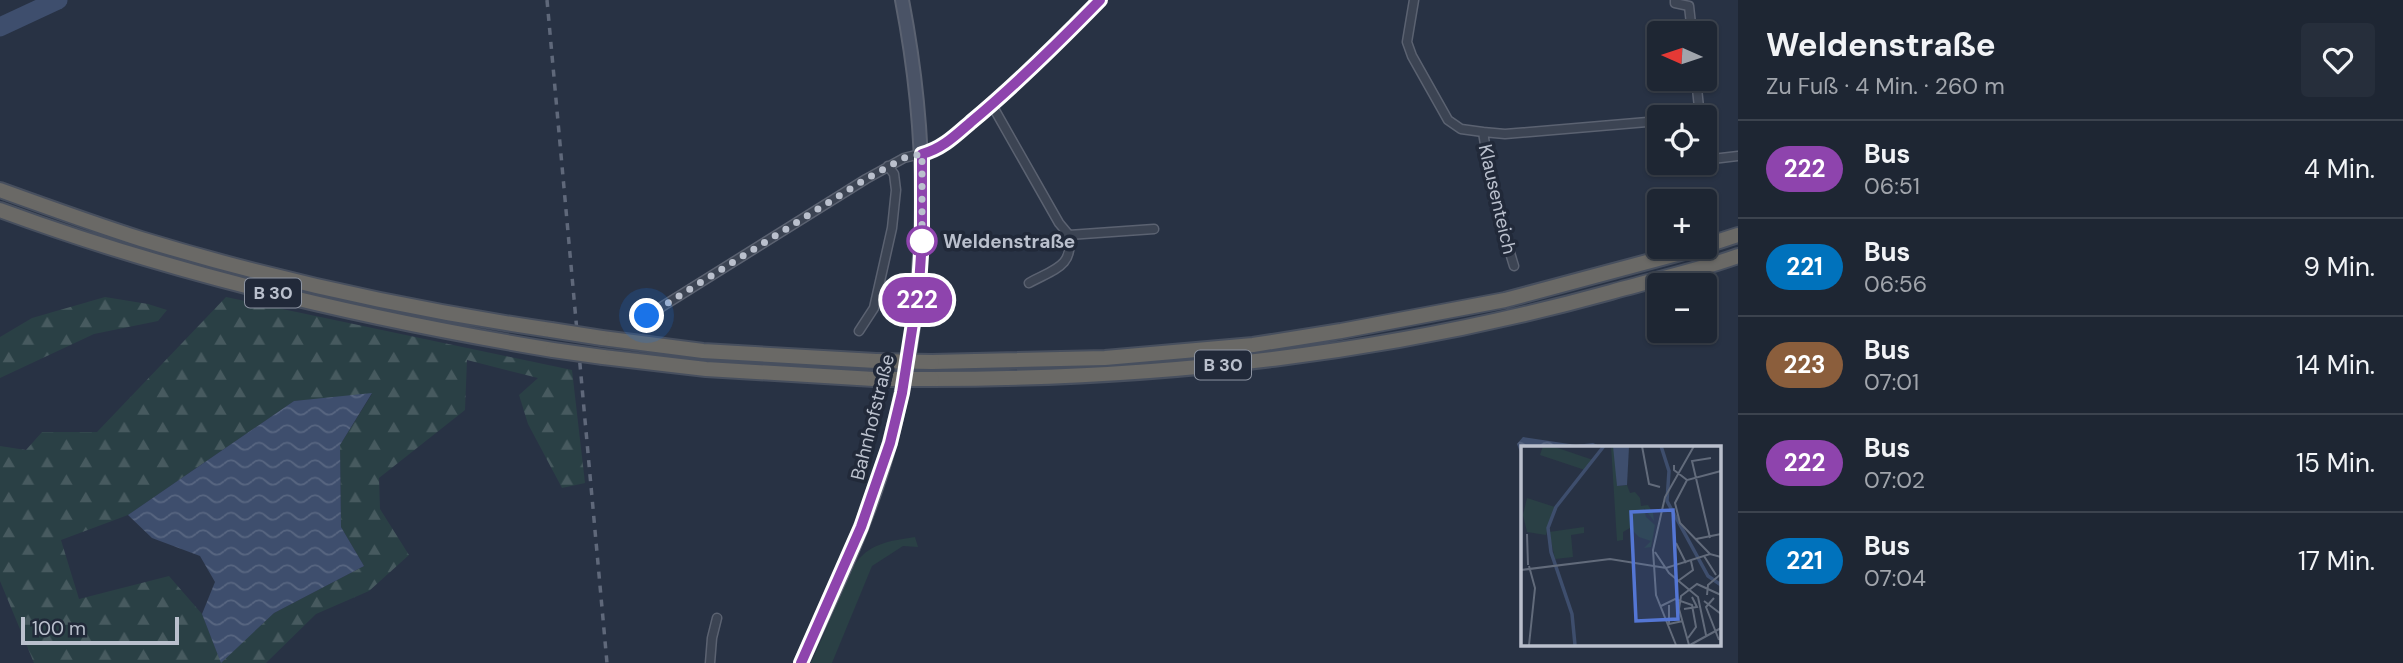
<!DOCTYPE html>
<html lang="de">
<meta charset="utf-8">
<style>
body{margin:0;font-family:"DM Sans",sans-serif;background:#262e3b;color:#f1f3f6;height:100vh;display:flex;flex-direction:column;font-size:26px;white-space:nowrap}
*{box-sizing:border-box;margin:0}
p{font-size:23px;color:#a1a5ac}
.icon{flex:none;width:38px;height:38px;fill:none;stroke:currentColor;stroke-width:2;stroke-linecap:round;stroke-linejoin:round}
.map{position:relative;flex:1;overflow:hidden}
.panel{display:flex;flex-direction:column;background:#1e2633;width:665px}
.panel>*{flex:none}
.badge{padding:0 14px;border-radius:23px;font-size:24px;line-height:46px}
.needle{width:46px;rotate:273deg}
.fabs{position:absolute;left:1647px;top:21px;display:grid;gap:14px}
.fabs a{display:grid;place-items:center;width:70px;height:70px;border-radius:7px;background:#1e2633;box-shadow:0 2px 5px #0004,0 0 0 2px #3c434e;font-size:35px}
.scale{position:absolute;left:21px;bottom:18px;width:158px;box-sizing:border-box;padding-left:7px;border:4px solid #bac0cd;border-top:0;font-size:19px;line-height:24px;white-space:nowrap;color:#bac0cd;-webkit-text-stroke:5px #212939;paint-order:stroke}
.you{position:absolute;width:35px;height:35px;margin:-18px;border:5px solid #fff;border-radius:50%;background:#1a73e8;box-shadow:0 0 0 10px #1a73e833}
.map>.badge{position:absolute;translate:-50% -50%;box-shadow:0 0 0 4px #fff}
.round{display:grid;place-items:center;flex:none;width:74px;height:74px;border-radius:7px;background:#262e3b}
.summary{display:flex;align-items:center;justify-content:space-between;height:119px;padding:0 28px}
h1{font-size:33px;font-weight:700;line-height:52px}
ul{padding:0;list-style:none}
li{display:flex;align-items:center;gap:21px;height:98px;padding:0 28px;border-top:2px solid #3c434e}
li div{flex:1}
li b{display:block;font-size:26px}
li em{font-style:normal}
li .badge{min-width:77px;font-weight:700;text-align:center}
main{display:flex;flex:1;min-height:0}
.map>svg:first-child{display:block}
.grass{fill:#2a4045}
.forest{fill:url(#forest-firs);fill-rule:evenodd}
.water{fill:url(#water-waves)}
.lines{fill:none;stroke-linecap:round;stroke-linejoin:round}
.river{stroke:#3e4e6d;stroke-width:19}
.minor-casing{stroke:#5b6271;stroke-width:11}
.secondary-casing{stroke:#5b6271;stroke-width:16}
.trunk-casing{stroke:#474f5e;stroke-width:18}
.minor{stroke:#3c4453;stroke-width:8}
.secondary{stroke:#4a5366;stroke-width:12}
.trunk{stroke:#6a6966;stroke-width:14}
.rail{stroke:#5f687a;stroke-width:3.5;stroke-dasharray:7 7;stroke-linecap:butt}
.trunk-bridge-casing{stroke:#474f5e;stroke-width:18;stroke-linecap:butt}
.trunk-bridge{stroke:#6a6966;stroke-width:14}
.line-casing{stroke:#fff;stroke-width:16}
.line{stroke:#8e44ad;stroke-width:10}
.walk{stroke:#bac0cd;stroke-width:7;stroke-dasharray:0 12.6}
.stop-dot{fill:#fff;stroke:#8e44ad;stroke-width:3.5}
.labels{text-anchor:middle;stroke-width:7;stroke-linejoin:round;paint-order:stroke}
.shield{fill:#212939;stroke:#8c93a1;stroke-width:2}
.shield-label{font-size:18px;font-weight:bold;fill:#bac0cd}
.street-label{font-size:19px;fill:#bac0cd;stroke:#212939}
.stop-label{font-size:19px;font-weight:bold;fill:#bac0cd;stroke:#212939;text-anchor:start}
.inset-river{fill:none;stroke:#3e4e6d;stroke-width:3.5}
.inset-road{fill:none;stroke:#626b7b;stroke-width:2}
.view{fill:#5476d4;fill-opacity:0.15;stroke:#5476d4;stroke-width:3.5}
.inset-edge{fill:none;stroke:#bac0cd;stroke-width:3.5}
</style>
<main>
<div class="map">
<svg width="1738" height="663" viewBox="0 0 1738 663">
<defs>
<pattern id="forest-firs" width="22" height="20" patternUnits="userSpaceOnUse" patternTransform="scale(1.75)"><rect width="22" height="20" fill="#2a4045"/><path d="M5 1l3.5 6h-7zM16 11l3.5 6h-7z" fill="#475a5f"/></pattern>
<pattern id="water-waves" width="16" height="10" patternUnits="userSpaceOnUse" patternTransform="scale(1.75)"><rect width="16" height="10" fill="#3e4e6d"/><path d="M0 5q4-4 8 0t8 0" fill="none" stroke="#586681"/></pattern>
</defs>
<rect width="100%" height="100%" fill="#283244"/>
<!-- grass -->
<path class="grass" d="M915,537l3,10 -15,-1 -31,20 -40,97h-21l43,-97c14,-23 36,-25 61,-29z"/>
<!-- forest -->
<path class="forest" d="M105,297l43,7 19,6 -9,11 -64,13 -94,44v-41l32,-19z
M226,297l346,73 13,113 -23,5 -34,-64 -9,-29 19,-17 -71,-18 -2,50 -86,68 1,31 29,46 -40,36 -53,23 -50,49h-232l-34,-82v-135l26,4 16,-18h55zM372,394l-32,51 1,82 23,39 -90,47 -53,49 -19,-48 -33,-38 -90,23 -18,-59 67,-25 166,-114z"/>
<!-- water -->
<path class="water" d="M372,393l-32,52 1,82 23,39 -90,47 -53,50 -19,-49 13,-32 -15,-26 -48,-18 -24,-23 166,-114z
M1523,437l53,8 17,-2 11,5h-81v4h-3l-3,-8z"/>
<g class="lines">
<!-- river -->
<path class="river" d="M0,27l58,-27"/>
<defs>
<path id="minor" d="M1414,0l-7,42 5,14 36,64 13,9 22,3 11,68 20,66
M1675,0v3l14,3 3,27
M1696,79l4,38
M992,105l67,118 10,12 85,-6
M1483,132l22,2 154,-13
M1704,160l34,-4
M1029,283c25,-14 45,-16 40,-48
M647,316l219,-137 38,-21 28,-7 10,-5c55,-46 108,-94 158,-146
M859,331l15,-23 18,-80 4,-38 -2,-16 -6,-8
M710,663l2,-25 5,-20"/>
<path id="secondary" d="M801,663c33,-72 69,-145 89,-221 39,-149 41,-292 12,-442"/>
<path id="trunk" d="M0,190c47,17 94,34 141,49 134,41 272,71 410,91
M0,210c179,66 365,109 553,140
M1704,246l34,-11
M602,338l101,13 173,10
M603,357l103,12 168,10
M932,362l173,-4 148,-13 88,-14 164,-31 198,-53
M932,379c232,0 455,-25 679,-87 42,-12 86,-21 127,-36"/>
</defs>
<!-- minor casing -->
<use href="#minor" class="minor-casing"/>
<!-- secondary casing -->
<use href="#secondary" class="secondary-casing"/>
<!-- trunk casing -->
<use href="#trunk" class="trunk-casing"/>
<!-- minor -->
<use href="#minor" class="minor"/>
<!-- secondary -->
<use href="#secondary" class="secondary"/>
<!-- trunk -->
<use href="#trunk" class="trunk"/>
<!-- rail -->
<path class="rail" d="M547,0l60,663"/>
<defs>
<path id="trunk-bridge" d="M551,330l51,8
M553,350l50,7
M876,361l56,1
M874,379h58"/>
</defs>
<!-- trunk-bridge casing -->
<use href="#trunk-bridge" class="trunk-bridge-casing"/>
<!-- trunk-bridge -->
<use href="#trunk-bridge" class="trunk-bridge"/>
</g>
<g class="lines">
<defs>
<path id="line" d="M801,663l60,-136 29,-84 12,-50 17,-108 3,-45v-86c20,-5 34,-19 49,-32 46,-38 88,-80 129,-122"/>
</defs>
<!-- line casing -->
<use href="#line" class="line-casing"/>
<!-- line -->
<use href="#line" class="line"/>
<!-- walk -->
<path class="walk" d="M647,316l219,-137 38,-21 18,-4v87"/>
</g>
<!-- markers -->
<circle class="stop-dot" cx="922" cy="241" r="14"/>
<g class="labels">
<!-- shield labels -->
<g class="shield">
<rect x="245" y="278.5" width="56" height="29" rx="5"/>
<rect x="1195" y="350.5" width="56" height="29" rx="5"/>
</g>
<g class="shield-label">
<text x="273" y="299">B 30</text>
<text x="1223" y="371">B 30</text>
</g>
<!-- street labels -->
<g class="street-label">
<text transform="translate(1498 199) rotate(77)" y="7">Klausenteich</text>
<text transform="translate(872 417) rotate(-76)" y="7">Bahnhofstraße</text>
</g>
<!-- stop labels -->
<g class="stop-label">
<text x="943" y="248">Weldenstraße</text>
</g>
</g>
<!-- overview -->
<g transform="translate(1521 446)">
<rect width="200" height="200" fill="#283244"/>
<path d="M22,0h9l41,14 -8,10 -45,-15zM6,52l28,9 -9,28 -19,-3 -4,-17zM63,81v6l-13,2 2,22 -18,2 -6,-27z" fill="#2a4045"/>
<path d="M90,0h2l3,11 1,29 10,-1 3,8 5,-1 5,6 1,8 7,-1 5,8 1,8 -10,-13 2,9 9,8 -4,22 -7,1 7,-7 -12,-4 -9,-9 -7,4v8l-6,1z" fill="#2a4045"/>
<path d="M92,0l16,1 -2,38 -10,1z" fill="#3e4e6d"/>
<path class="inset-river" d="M140,0l8,25 -2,30 41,75 13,9M54,199l-3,-31 -21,-62 -3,-24 8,-21 48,-61"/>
<path class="inset-road" d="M121,0l7,38 11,3M153,19v5l13,10M6,88l1,31M189,92l-18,-77 19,-3M175,93l25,-5M155,97l10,20M134,106l14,21 29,24 8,38M189,108l-30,-31 -5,-20 12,-23 34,-9M183,110l12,19M0,124l89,-11 56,9 44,-14 11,3M157,135l15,-11 -2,-9M186,149l1,-10 13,-11M193,152l-8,9 13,33M183,155l17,13M148,159v19l14,-3M140,160l14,-7 17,6 4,22 -8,11M163,163l13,-2 -5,-10M8,199l6,-57 -6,-22M155,199l-20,-50 -3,-45 12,-53 29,-51M168,199l-10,-36 2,-13 16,-12 24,11M169,199l31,-17"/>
<path class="view" d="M152,64l5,109 -42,2 -5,-109z"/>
<rect width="200" height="200" class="inset-edge"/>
</g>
</svg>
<div class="fabs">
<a><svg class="needle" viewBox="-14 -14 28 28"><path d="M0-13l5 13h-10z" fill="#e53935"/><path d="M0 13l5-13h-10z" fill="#a1a5ac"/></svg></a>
<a><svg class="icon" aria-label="locate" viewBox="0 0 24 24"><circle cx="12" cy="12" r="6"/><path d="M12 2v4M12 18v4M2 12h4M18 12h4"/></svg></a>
<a>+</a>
<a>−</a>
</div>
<div class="scale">100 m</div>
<div class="you" style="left:647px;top:316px"></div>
<b class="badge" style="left:917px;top:300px;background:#8e44ad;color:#fff">222</b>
</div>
<section class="panel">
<div class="summary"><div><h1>Weldenstraße</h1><p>Zu Fuß · 4 Min. · 260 m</p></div><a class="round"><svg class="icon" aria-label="heart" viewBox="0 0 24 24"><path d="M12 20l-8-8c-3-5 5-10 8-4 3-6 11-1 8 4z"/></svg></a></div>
<ul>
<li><span class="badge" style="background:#8e44ad;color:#fff">222</span><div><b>Bus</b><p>06:51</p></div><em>4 Min.</em></li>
<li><span class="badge" style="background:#0072bc;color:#fff">221</span><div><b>Bus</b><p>06:56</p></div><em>9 Min.</em></li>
<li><span class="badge" style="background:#8b5e3c;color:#fff">223</span><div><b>Bus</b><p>07:01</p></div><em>14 Min.</em></li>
<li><span class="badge" style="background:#8e44ad;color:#fff">222</span><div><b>Bus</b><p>07:02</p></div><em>15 Min.</em></li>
<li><span class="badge" style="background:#0072bc;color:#fff">221</span><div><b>Bus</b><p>07:04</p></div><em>17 Min.</em></li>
</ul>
</section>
</main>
